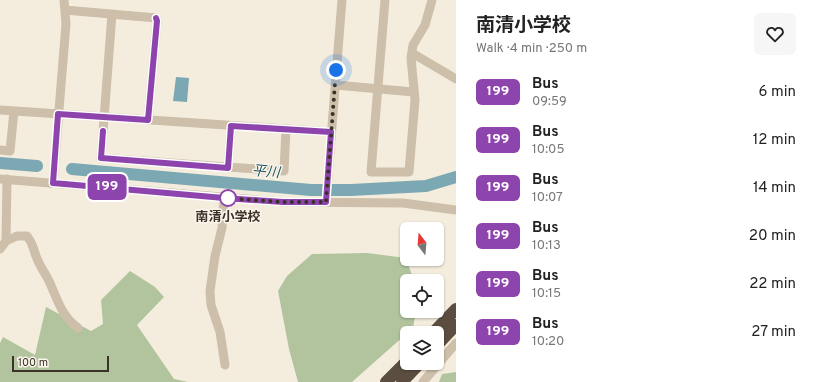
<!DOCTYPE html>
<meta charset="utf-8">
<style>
body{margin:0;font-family:Overpass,"Noto Sans JP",sans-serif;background:#f6f6f6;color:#222;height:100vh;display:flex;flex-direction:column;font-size:15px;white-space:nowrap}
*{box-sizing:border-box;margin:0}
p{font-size:13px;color:#767676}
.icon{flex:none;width:22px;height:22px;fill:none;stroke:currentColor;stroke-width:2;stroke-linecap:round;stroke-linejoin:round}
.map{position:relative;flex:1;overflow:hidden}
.side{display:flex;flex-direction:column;background:#fff;width:360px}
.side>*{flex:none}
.badge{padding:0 8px;border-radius:6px;font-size:14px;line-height:26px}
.needle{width:26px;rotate:344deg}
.buttons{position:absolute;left:400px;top:222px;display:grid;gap:8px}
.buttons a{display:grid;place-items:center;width:44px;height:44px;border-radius:6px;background:#fff;box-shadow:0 1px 3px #0004;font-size:20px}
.scale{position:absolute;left:12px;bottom:10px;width:97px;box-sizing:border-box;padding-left:4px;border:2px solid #3a3129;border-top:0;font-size:11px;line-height:14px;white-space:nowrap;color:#3a3129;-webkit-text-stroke:3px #fbf6eb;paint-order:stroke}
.you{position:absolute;width:20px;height:20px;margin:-10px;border:3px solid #fff;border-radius:50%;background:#1a73e8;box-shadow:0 0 0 6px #1a73e833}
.map>.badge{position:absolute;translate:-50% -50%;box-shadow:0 0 0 2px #fff}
.round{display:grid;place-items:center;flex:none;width:42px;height:42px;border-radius:6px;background:#f6f6f6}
.overview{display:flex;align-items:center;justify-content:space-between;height:68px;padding:0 20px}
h1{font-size:19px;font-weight:700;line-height:30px}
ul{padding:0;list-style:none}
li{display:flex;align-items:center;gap:12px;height:48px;padding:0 20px}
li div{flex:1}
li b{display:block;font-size:15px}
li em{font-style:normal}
li .badge{min-width:44px;font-weight:700;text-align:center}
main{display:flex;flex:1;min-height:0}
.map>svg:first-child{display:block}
.green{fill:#b1c49d}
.water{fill:#7ca8b3}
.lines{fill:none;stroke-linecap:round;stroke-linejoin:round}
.river{stroke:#7ca8b3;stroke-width:12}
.minor{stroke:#cdbfa9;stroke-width:9}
.highway{stroke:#5b4d40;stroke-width:12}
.line-casing{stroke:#fff;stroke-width:9}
.line{stroke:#8e44ad;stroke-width:6}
.walk{stroke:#3a3129;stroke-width:4;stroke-dasharray:0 7.2}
.stop-dot{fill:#fff;stroke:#8e44ad;stroke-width:2}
.labels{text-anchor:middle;stroke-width:3;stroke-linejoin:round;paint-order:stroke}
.stop-label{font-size:13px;font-weight:bold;fill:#3a3129;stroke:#fbf6eb}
.water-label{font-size:14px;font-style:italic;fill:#1c505e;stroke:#fbf6eb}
</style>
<main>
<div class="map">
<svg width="456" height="382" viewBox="0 0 456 382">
<rect width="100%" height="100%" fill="#f4edde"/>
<!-- green -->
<path class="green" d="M367,253l39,5 8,23h-7v30h9l-3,17 -61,54h-54l-9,-33 -11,-58 9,-15 25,-22z
M130,271l25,16 9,10 -27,28 37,54 14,3h-188v-39l3,-6 32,18 11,-48 45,24 12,-7 -2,-24z
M456,372v10h-17l3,-8z"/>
<!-- water -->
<path class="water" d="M176,77l13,1 -2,24 -14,-1z"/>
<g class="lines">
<!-- river -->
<path class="river" d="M0,163l37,3
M72,169l239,21h40l75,-4 30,-9"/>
<!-- minor -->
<path class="minor" d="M385,0l-14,172h38l6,-72 -4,-42 2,-13 12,-20 7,-25
M65,10l91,8 1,3 -9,99
M112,14l-11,144 183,13 2,-42
M412,53l44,26
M335,85l79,7
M0,110l331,22
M0,150l10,1 4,-40
M228,168l3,-42
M0,179l283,23 120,1 53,7
M53,183l13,-159 -2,-24
M224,198l-2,30 -7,28 -5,35 1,14 9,27 5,33
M326,202l16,-202
M6,241l11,-5h10c7,9 5,10 9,20 3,9 9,17 13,25 8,17 12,35 29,47
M0,249l6,-8 1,-62
M423,382l33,-39"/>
<!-- highway -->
<path class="highway" d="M433,333l23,-24
M437,345l19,-20
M386,382l21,-21
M402,382l18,-19"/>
</g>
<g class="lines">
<defs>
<path id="line" d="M103,131l-2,27 127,10 3,-42 100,6 -5,70h-43l-59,-4 -171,-15 5,-69 90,6 9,-99 -1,-3"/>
</defs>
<!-- line casing -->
<use href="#line" class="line-casing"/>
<!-- line -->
<use href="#line" class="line"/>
<!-- walk -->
<path class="walk" d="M228,198h-4l59,4h43l10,-132"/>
</g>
<!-- markers -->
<circle class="stop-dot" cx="228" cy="198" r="8"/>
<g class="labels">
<!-- stop labels -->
<g class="stop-label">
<text x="228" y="221">南清小学校</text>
</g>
<!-- water labels -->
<g class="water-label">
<text transform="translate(266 171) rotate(5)" y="5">平川</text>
</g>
</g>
</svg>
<div class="buttons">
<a><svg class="needle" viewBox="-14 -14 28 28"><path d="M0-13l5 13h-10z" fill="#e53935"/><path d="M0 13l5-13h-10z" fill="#767676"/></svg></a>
<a><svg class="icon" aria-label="locate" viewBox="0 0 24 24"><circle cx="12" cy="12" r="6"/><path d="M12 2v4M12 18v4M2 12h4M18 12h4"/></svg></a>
<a><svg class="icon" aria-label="layers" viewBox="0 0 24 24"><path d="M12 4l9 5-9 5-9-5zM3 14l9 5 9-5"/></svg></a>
</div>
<div class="scale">100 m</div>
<div class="you" style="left:336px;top:70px"></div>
<b class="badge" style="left:107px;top:187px;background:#8e44ad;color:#fff">199</b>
</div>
<section class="side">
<div class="overview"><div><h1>南清小学校</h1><p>Walk · 4 min · 250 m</p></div><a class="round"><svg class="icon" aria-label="heart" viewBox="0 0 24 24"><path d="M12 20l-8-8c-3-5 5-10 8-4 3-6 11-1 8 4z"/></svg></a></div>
<ul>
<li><span class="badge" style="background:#8e44ad;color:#fff">199</span><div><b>Bus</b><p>09:59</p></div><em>6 min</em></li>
<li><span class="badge" style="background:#8e44ad;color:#fff">199</span><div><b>Bus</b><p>10:05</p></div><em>12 min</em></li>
<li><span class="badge" style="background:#8e44ad;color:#fff">199</span><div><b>Bus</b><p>10:07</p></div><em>14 min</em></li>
<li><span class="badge" style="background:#8e44ad;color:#fff">199</span><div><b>Bus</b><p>10:13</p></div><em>20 min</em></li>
<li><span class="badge" style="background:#8e44ad;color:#fff">199</span><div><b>Bus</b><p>10:15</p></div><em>22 min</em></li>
<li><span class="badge" style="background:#8e44ad;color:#fff">199</span><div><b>Bus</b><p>10:20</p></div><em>27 min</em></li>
</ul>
</section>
</main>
